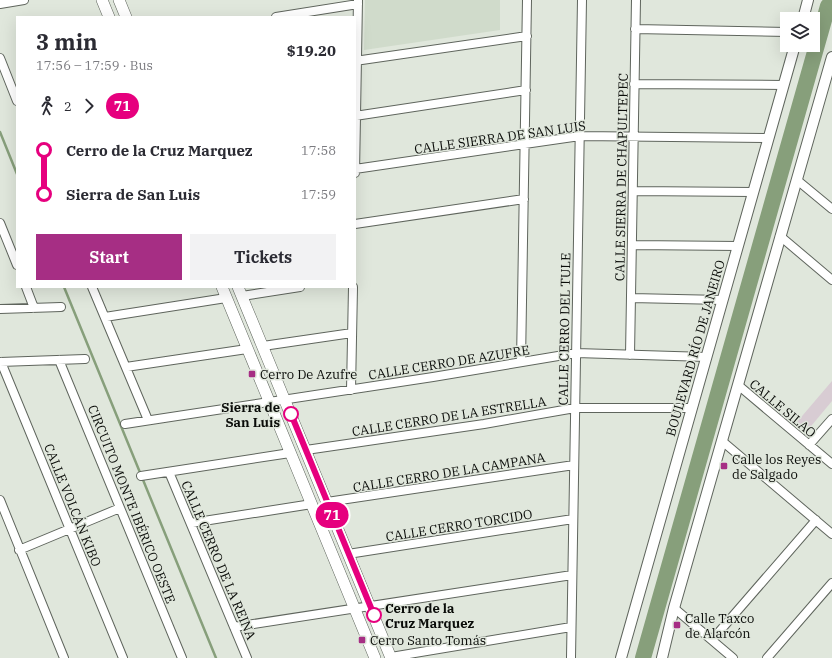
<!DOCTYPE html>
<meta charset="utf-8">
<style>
body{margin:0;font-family:"IBM Plex Serif",serif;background:#f2f2f3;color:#2b2b33;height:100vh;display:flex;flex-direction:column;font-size:15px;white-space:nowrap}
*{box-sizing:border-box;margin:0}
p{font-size:13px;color:#7c7c81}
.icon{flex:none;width:22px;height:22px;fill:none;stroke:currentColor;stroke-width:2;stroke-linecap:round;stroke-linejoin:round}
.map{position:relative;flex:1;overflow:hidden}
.drawer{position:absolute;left:16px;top:16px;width:340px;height:272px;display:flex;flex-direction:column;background:#fff;border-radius:0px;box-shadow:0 4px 16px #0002}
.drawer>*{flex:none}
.badge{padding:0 8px;border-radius:13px;font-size:14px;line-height:26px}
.fabs{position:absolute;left:780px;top:12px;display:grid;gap:8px}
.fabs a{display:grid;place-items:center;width:40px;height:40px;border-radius:0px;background:#fff;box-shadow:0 4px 16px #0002;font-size:20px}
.map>.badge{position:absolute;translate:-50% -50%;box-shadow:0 0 0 2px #fff}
.legs{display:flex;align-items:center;gap:6px;height:44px;padding:0 20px;font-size:13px}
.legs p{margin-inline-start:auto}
.summary{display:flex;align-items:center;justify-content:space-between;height:68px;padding:0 20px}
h1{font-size:22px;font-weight:800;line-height:30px}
.cta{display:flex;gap:8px;margin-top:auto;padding:8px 20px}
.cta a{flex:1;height:46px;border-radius:0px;background:#a62e84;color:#fff;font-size:16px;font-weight:800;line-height:46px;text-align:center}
.cta a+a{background:#f2f2f3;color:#2b2b33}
ul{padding:0 20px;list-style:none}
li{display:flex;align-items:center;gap:14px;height:44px;font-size:15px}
li i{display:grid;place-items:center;width:6px;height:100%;margin:0 5px;background:currentColor}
li i::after{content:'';width:10px;height:10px;margin:-5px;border:3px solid;border-radius:50%;background:#fff}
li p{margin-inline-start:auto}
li:first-child i{background:linear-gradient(#0000 50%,currentColor 0)}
li:last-child i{background:linear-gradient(currentColor 50%,#0000 0)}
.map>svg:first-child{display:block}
.built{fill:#d0dbcb}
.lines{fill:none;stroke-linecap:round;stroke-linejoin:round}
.stream{stroke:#879f7b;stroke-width:2.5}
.river{stroke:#879f7b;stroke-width:16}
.building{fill:#d8ccd3}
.minor-casing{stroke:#5f655d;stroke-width:10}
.tertiary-casing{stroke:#5f655d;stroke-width:12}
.secondary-casing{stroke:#5f655d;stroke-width:12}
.minor{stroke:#fff;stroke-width:8}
.tertiary{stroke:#fff;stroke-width:10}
.secondary{stroke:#fff;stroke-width:11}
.line-1-casing{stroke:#fff;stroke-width:9}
.line-1{stroke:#e6007e;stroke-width:6}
.poi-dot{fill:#a62e84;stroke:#e0e7dc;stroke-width:1.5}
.stop-1-dot{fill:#fff;stroke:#e6007e;stroke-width:2}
.labels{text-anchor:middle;stroke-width:3;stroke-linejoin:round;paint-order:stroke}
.street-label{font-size:13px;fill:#0a0c09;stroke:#e0e7dc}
.poi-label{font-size:13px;fill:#0a0c09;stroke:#e0e7dc;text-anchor:start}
.stop-label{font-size:13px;font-weight:bold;fill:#0a0c09;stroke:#e0e7dc;text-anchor:end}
</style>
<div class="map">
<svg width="832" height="658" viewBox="0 0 832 658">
<rect width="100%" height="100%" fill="#e0e7dc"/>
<!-- built -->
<path class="built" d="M365,0h135v30l-136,20z"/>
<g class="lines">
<!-- stream -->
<path class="stream" d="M0,132l17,42
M64,287l152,371"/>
<!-- river -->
<path class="river" d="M643,658l185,-652"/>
</g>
<!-- building -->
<path class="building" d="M832,381v20l-25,30 -10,-9z"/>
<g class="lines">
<defs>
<path id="minor" d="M0,4l24,-4
M276,17l82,-13
M635,29l152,3
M0,58l17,43
M355,61l172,-25
M634,84l150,1
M355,116l171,-26
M355,169l225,-33 189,2
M355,173l3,-173
M797,180l35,29
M633,191l120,1
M0,223l17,42
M355,224l169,-25
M780,236l52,44
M632,245l106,1
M26,287l8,21
M92,287l56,133
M242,296l58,-9
M631,298l92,2
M0,309l61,-2
M105,317l121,-19
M263,346l89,-13
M630,355l6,-355
M59,360l123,298
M0,362l85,-3
M1,362l122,296
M521,362l6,-362
M126,367l121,-18
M738,385l94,79
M351,390l2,-103
M125,424l308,-47 143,-24 131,4
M722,441l110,93
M809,445l23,-26
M306,450l178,-26 91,-16h117
M169,472l78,186
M141,476l149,-23
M0,500l64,158
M327,502l247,-37
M191,523l121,-19
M19,550l101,-42
M348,554l225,-35
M674,608l59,50
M234,627l338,-52
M712,640l104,-120
M391,657l180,-30
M571,658l11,-658
M767,658l65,-75"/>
<path id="tertiary" d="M803,19l5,-19
M621,658l174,-613
M662,658l12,-50 158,-551"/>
<path id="secondary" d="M102,0l7,17
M119,0l7,17
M222,287l153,371
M238,287l153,371"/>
</defs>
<!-- minor casing -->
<use href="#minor" class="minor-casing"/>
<!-- tertiary casing -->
<use href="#tertiary" class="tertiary-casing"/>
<!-- secondary casing -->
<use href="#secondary" class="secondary-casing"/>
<!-- minor -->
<use href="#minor" class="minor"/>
<!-- tertiary -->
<use href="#tertiary" class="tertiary"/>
<!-- secondary -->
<use href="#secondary" class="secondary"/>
</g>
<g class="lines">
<defs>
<path id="line-1" d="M291,414l83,201"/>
</defs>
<!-- line-1 casing -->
<use href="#line-1" class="line-1-casing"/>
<!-- line-1 -->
<use href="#line-1" class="line-1"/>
</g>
<!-- markers -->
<g class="poi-dot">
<rect x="248" y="370" width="8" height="8" rx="2"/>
<rect x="720" y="462" width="8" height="8" rx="2"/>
<rect x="673" y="621" width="8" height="8" rx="2"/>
<rect x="358" y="636" width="8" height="8" rx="2"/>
</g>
<g class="stop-1-dot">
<circle cx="291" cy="414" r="7"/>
<circle cx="374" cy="615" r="7"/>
</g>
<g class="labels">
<!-- street labels -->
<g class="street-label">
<text transform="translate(500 137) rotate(-8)" y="5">CALLE SIERRA DE SAN LUIS</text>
<text transform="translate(621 177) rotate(-89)" y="5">CALLE SIERRA DE CHAPULTEPEC</text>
<text transform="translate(564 329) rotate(-89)" y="5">CALLE CERRO DEL TULE</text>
<text transform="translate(695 348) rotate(-74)" y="5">BOULEVARD RÍO DE JANEIRO</text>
<text transform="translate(449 362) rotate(-9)" y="5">CALLE CERRO DE AZUFRE</text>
<text transform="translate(783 408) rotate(40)" y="5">CALLE SILAO</text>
<text transform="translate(449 416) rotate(-9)" y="5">CALLE CERRO DE LA ESTRELLA</text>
<text transform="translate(449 472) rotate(-9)" y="5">CALLE CERRO DE LA CAMPANA</text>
<text transform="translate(132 504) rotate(68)" y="5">CIRCUITO MONTE IBÉRICO OESTE</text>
<text transform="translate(73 505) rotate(68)" y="5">CALLE VOLCÁN KIBO</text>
<text transform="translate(459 525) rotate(-9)" y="5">CALLE CERRO TORCIDO</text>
<text transform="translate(219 560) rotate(67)" y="5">CALLE CERRO DE LA REINA</text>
</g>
<!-- poi labels -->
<g class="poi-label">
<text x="260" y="379">Cerro De Azufre</text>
<text x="732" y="464">Calle los Reyes<tspan x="732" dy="15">de Salgado</tspan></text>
<text x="685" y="623">Calle Taxco<tspan x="685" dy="15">de Alarcón</tspan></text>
<text x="370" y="645">Cerro Santo Tomás</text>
</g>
<!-- stop labels -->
<g class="stop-label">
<text x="280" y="412">Sierra de<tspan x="280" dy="15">San Luis</tspan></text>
<text x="385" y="613" text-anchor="start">Cerro de la<tspan x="385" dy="15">Cruz Marquez</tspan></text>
</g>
</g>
</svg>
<div class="fabs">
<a><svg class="icon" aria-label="layers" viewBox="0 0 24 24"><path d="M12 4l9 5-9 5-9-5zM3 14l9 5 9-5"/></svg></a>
</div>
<b class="badge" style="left:332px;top:515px;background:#e6007e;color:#fff">71</b>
<section class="drawer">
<div class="summary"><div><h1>3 min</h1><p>17:56 – 17:59 · Bus</p></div><b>$19.20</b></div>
<div class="legs"><svg class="icon" aria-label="walk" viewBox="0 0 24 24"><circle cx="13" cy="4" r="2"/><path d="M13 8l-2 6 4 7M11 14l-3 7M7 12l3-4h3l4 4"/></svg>2<svg class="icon" aria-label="forward" viewBox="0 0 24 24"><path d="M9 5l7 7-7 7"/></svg><b class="badge" style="background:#e6007e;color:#fff">71</b></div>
<ul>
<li><i style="color:#e6007e"></i><b>Cerro de la Cruz Marquez</b><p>17:58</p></li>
<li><i style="color:#e6007e"></i><b>Sierra de San Luis</b><p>17:59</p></li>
</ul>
<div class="cta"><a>Start</a><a>Tickets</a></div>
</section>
</div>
